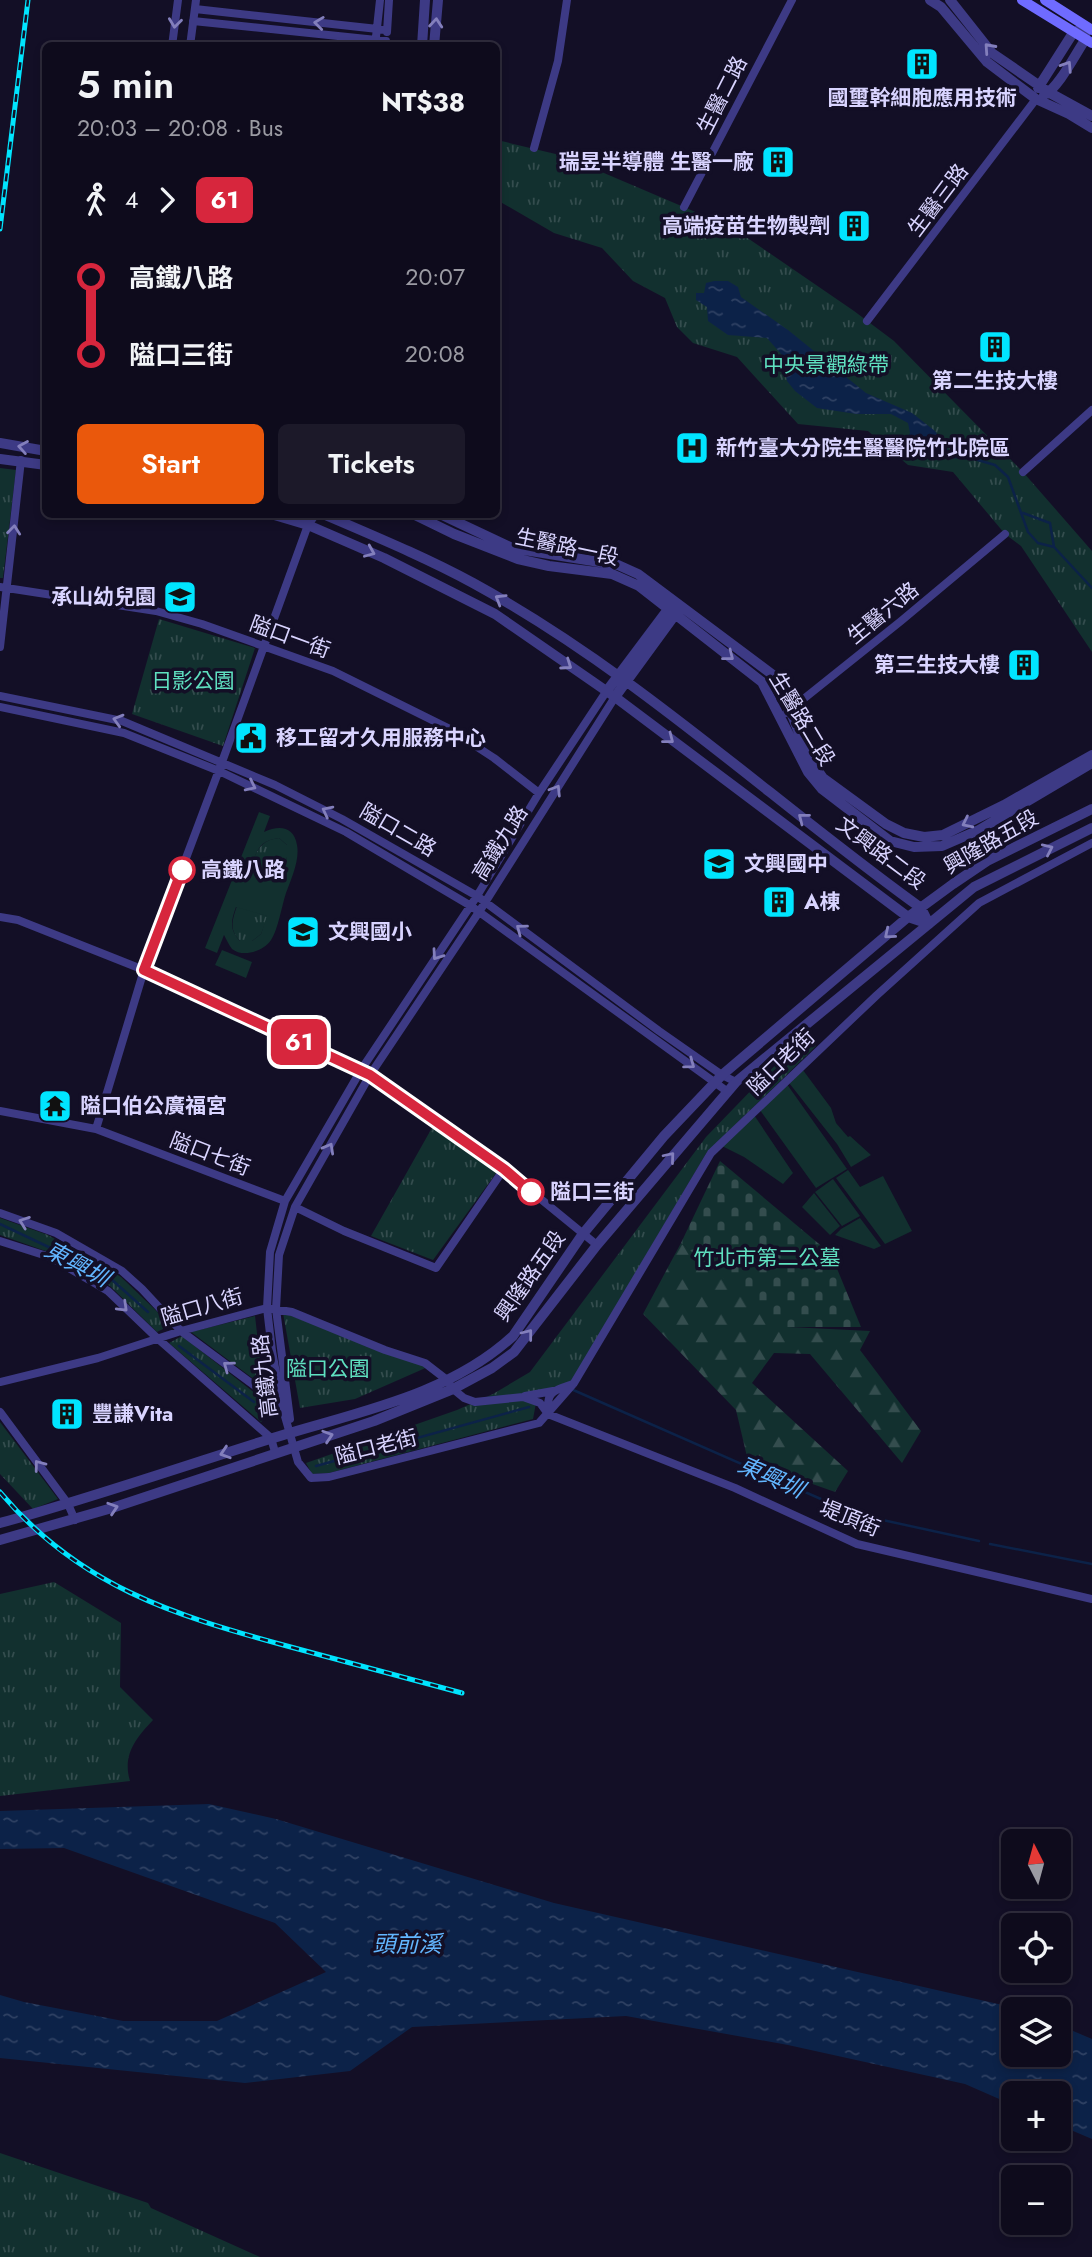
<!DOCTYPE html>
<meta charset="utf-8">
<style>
body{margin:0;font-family:Jost,"Noto Sans TC",sans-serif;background:#1c1929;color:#f1f3f6;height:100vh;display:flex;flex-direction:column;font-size:26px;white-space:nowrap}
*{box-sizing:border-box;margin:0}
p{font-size:23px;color:#9b9ba3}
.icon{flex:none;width:38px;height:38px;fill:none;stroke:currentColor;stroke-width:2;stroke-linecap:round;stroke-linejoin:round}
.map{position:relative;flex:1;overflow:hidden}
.side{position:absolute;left:42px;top:42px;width:458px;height:476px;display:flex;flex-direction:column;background:#0e0b1c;border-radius:10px;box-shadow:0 4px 10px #0003,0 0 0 2px #2e2b3b}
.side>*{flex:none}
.badge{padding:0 14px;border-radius:10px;font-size:24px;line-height:46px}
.needle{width:46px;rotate:354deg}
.fabs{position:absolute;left:1001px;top:1829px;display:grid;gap:14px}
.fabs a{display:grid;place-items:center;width:70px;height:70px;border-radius:10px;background:#0e0b1c;box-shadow:0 4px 10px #0003,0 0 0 2px #2e2b3b;font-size:35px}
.map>.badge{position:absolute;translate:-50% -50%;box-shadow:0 0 0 4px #fff}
.legs{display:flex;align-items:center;gap:10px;height:77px;padding:0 35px;font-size:23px}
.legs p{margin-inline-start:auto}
.summary{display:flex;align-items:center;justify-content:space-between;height:119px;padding:0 35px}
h1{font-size:38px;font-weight:600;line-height:52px}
.primary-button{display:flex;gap:14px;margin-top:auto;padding:14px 35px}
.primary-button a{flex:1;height:80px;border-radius:10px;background:#ea580c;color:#fff;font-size:28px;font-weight:600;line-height:80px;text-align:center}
.primary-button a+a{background:#1c1929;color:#f1f3f6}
ul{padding:0 35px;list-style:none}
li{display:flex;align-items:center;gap:24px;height:77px;font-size:26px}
li i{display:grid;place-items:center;width:10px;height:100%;margin:0 9px;background:currentColor}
li i::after{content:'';width:18px;height:18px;margin:-9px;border:5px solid;border-radius:50%;background:#0e0b1c}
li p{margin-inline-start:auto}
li:first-child i{background:linear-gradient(#0000 50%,currentColor 0)}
li:last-child i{background:linear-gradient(currentColor 50%,#0000 0)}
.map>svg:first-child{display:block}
.grass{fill:url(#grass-tufts)}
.forest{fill:url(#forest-firs)}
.cemetery{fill:url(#cemetery-stones)}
.garden{fill:#12302f;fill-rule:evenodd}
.water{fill:url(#water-ripples)}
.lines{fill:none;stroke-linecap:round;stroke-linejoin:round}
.stream{stroke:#0c2248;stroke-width:2.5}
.minor{stroke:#3d3a85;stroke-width:8}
.tertiary{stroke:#3d3a85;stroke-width:10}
.secondary{stroke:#6f6bff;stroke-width:10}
.rail-casing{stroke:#00e5ff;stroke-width:5}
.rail{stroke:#130f26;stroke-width:2.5;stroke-dasharray:8;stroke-linecap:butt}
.oneway{stroke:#837fbc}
.line-1-casing{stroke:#fff;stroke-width:16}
.line-1{stroke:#d7263d;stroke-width:10}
.stop-1-dot{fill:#fff;stroke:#d7263d;stroke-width:3.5}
.labels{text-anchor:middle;stroke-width:7;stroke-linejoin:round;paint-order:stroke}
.street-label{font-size:21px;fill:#d9d4ff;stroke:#130f26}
.poi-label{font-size:21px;font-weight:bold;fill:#d9d4ff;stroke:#130f26;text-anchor:start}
.park-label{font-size:21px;fill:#5fe0c0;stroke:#130f26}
.stop-label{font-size:21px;font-weight:bold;fill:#d9d4ff;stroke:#130f26;text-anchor:start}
.water-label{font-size:23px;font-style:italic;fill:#62b6ff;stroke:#130f26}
</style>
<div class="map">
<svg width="1092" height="2257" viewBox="0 0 1092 2257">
<defs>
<pattern id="grass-tufts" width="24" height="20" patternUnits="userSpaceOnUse" patternTransform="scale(1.75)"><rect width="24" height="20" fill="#12302f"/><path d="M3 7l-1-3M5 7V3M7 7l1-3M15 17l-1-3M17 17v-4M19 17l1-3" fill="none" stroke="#344d4e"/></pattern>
<pattern id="forest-firs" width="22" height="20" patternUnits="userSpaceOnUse" patternTransform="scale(1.75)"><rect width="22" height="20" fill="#12302f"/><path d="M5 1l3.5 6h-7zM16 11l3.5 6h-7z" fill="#344d4e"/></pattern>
<pattern id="cemetery-stones" width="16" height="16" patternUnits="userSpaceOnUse" patternTransform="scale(1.75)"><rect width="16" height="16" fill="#12302f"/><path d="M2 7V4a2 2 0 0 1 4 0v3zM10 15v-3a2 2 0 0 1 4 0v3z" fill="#344d4e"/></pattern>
<pattern id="water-ripples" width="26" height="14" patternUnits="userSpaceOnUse" patternTransform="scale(1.75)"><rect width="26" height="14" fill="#0c2248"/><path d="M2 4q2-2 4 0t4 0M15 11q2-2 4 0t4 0" fill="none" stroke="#2f4163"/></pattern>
</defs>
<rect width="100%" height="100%" fill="#130f26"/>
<!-- grass -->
<path class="grass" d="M497,140l67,16 155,66 30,17 105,72 40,30 129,131 69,79v101l-71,-106 -16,-12 -52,-62 -45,-7 -40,-34 -70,-7 -61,-67 -44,-14 -16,-16 -12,-29 -32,-17 -31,-33 -48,-15 -57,-33z
M0,468l16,2 -13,108h-3z
M159,619l96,29 -32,98 -91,-32z
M279,838l8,7v12l-5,15 -30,-9c6,-16 11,-23 27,-25z
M237,906l31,10 -7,18 -9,7h-12c-11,-12 -8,-20 -3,-35z
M804,1040l11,2 1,4 -8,8 -101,98 -136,230 -33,10 -5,27 -204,54 -17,1 -6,-11 151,-53 36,-16 37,-22 176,-235 84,-87z
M433,1126l66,43 -66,91 -62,-24z
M0,1218l48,17 73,42 50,48 -14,7 -47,-46 -53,-31 -57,-20z
M283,1313l147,53 -75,33 -55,9z
M255,1316l8,70 -72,-54z
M182,1336l93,73 -14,13 -92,-79z
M0,1422l58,77 -25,10 -33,-35z
M54,1582l67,41 -1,64 33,33c-17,18 -31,35 -23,61l-130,15v-202z
M0,2153l148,50 3,5 109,49h-260z"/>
<!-- forest -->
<path class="forest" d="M681,1243l108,84 81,4 -10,19 61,81 -19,32 -92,-109 -36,-1 -22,30 96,88 -13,21 -87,-31 -12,-51 -93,-96z"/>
<!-- cemetery -->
<path class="cemetery" d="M720,1161l111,93 30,73h-78l-102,-84z"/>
<!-- garden -->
<path class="garden" d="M259,812l11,4 -6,16c15,-7 30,-6 33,13 3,15 -6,34 -11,48 -4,12 -8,37 -15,47 -7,11 -28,18 -39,9 -3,-4 -6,-10 -8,-14l-7,18 -12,-5zM279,838l8,7v12l-5,15 -29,-9c4,-16 10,-23 26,-25zM236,907l31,9 -6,18 -9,7h-12c-11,-12 -9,-20 -4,-34z
M222,950l30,12 -6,16 -31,-13z
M800,1066l31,42 5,15 12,14 2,-1 21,19 -20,12 -14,-23 -51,-65z
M784,1080l63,89 -31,19 -59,-82z
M752,1112l41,61 -10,11 -39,-27 -26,-13z
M848,1170l12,17 23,-11 29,55 -27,13 -49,-66z
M833,1179l27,37 -18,10 -27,-34z
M814,1193l26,33 -10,9 -28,-28z
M860,1218l21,28 -7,3 -39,-14 6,-6z"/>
<!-- water -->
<path class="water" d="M714,281h14l10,6 3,10 47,33 78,63 46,20 23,18 18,26 -27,-1 -20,-15 4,-8 -2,-10 -17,-9h-35l-39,-6 -22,-17 -8,-10 -5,-26 -15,-17 -39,-3 -20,-14 -1,-14 -11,-7v-7h8l2,-10z
M209,1804l67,15 278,84 466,106h-7v45h46v-29l33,14v100l-33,-14v-32h-46v12l-48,-21 -177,-39 -162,-29 -214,11 -62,44 -105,12 -245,-25v-63l24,7 99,19h94l109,-49 -51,-49 -211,-75 -64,1v-38z"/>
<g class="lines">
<!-- stream -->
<path class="stream" d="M953,457l18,1 24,7 13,12 20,55 10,11 16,4 38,41
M1023,513l27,10 4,24
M0,1224l76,36 35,19 37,33
M179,1346l75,56
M571,1389l284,125 124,27
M316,1466l213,-59
M990,1544l102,20"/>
<!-- minor -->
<path class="minor" d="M195,9l192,21
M193,21l193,20
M387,32l2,-32
M172,46l6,-46
M190,46l6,-46
M375,46l5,-46
M534,148l24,-87 9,-61
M684,207l108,-207
M867,321l169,-222
M1023,472l69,-62
M0,587l156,24 46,13 131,47 115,57 46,30 45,35
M0,647l21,-187
M606,692l-67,101 -62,103 -116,174 -76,131 -15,51 -3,56 5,43 10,55 16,56 13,16 18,-1 210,-54 35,-40 137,-230 166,-158 102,-92 113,-60
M0,696l122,25 153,64 67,34 135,77 182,135 63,44 14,7
M0,707l124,26 95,38 127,61 125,74 257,186
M786,713l115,-92 104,-87
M0,917l18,3 126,50 217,100 143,99 93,76
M0,1111l96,18 189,72
M96,1129l48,-159 78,-208 86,-237 8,-11
M295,1207l49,24 92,37 68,-99
M0,1213l56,20 66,38 20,18 39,42 101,75
M0,1241l50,16 58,34 49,47 114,100 4,14
M0,1382l98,-24 83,-27 86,-23 25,4 93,38 40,13 22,17 6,9 11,9 11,4 48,-5 17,6 8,11 187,74 122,56 235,55
M525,1396l28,-5
M0,1412l68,92 7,16
M548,1414c-2,-23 5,-23 25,-30
M290,1419l-14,-110 3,-54 16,-48 75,-132 109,-163 136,-215"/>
<!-- tertiary -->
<path class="tertiary" d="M930,0l11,7 46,55 49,37 33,15 23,14
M950,0l42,53 58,40 42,23
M422,46l3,-46
M434,46l4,-46
M1038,88l35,-55 6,-3
M1044,95c14,-6 32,-42 41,-55v-7
M0,443l46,8
M0,459l46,6
M271,514l37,11 76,33 111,56 120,83 293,220 21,7
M323,514c51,22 102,43 150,69 163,89 299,218 448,325l8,16
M413,514l41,20 64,25 31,7 63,8 27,12 123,96 46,90 14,17 68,52 24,6 28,-1 37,-16 113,-67
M440,514l72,34 106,17 20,9 135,101 17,35 19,48 14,20 63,46 18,9 20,4 19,-2 61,-30 88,-50
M606,692l66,-88
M615,697l62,-85
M0,1523c91,-25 180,-56 270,-84 82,-26 177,-42 243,-103l69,-101 82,-99 58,-61 186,-158 45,-33 34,-23 105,-52
M0,1540l112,-32 262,-87 79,-32 39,-21 22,-16 83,-107 139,-163 238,-195 118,-59"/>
<!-- secondary -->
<path class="secondary" d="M1022,0l70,43
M1045,0l47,30"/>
<defs>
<path id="rail" d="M0,229l28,-229
M0,1492c79,94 173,123 287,154 58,16 117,31 175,47"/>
</defs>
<!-- rail casing -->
<use href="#rail" class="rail-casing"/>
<!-- rail -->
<use href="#rail" class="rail"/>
</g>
<!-- one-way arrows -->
<defs><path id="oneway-chevron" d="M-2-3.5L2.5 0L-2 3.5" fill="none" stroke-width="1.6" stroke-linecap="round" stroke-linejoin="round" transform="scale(1.75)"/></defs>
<g class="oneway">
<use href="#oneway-chevron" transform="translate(175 23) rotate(97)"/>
<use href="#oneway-chevron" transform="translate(319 23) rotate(-173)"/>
<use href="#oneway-chevron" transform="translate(436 23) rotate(-85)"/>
<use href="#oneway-chevron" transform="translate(989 48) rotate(-132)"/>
<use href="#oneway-chevron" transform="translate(1067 66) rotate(-57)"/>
<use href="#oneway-chevron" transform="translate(23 447) rotate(-170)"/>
<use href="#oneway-chevron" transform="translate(14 530) rotate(-84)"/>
<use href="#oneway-chevron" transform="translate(370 552) rotate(23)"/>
<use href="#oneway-chevron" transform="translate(500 599) rotate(-149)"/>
<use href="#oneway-chevron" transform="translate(729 656) rotate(38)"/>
<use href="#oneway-chevron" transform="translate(567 665) rotate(35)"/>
<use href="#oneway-chevron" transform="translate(118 720) rotate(-164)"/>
<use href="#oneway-chevron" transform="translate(669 739) rotate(38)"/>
<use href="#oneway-chevron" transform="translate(251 786) rotate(26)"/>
<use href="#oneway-chevron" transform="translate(556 790) rotate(-58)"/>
<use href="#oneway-chevron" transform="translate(327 811) rotate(-153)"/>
<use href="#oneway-chevron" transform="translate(803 818) rotate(-142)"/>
<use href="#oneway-chevron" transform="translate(967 823) rotate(154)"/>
<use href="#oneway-chevron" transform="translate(1048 849) rotate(-25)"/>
<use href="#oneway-chevron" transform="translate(521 929) rotate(-143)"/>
<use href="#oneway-chevron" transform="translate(889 934) rotate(140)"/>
<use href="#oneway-chevron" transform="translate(437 955) rotate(125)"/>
<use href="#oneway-chevron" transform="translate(690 1064) rotate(36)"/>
<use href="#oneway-chevron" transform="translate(329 1148) rotate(-61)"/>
<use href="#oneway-chevron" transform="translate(670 1157) rotate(-50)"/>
<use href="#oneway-chevron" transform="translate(24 1222) rotate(-160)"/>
<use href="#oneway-chevron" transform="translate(123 1307) rotate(44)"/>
<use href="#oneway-chevron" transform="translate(528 1334) rotate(-52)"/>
<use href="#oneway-chevron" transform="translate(228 1366) rotate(-143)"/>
<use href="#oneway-chevron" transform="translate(328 1436) rotate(-18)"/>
<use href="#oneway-chevron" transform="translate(225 1453) rotate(162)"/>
<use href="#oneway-chevron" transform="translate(39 1465) rotate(-127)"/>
<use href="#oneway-chevron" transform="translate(113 1508) rotate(-18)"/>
</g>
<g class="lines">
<defs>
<path id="line-1" d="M182,870l-38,100 226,105 134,94 27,23"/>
</defs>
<!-- line-1 casing -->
<use href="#line-1" class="line-1-casing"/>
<!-- line-1 -->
<use href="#line-1" class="line-1"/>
</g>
<!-- icons -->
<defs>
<symbol id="building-square" viewBox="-11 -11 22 22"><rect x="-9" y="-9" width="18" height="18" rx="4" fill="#00e5ff" stroke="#130f26"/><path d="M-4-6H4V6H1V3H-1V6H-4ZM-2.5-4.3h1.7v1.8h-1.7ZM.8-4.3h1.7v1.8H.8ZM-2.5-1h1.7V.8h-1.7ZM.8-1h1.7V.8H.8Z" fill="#111"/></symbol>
<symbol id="hospital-square" viewBox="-11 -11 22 22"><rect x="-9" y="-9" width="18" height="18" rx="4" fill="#00e5ff" stroke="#130f26"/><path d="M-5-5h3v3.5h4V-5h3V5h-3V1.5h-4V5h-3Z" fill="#111"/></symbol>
<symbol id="school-square" viewBox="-11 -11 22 22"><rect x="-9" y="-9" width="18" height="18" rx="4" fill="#00e5ff" stroke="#130f26"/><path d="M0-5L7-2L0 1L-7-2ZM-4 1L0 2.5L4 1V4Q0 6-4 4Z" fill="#111"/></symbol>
<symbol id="civic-square" viewBox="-11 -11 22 22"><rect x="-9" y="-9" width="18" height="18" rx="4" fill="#00e5ff" stroke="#130f26"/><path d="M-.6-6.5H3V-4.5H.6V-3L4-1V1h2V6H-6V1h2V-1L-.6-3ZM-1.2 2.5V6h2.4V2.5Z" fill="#111"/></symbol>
<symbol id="temple-square" viewBox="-11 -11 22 22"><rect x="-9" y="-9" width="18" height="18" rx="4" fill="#00e5ff" stroke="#130f26"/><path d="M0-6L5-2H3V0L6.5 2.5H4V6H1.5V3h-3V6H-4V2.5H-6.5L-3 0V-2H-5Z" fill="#111"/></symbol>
</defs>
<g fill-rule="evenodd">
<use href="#building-square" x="903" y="45" width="38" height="38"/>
<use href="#building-square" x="759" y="143" width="38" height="38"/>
<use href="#building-square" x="835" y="207" width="38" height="38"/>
<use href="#building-square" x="976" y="328" width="38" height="38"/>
<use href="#hospital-square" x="673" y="429" width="38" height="38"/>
<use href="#school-square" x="161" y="578" width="38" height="38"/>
<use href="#building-square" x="1005" y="646" width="38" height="38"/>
<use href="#civic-square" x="232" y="719" width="38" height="38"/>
<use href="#school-square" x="700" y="845" width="38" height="38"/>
<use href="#building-square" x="760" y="883" width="38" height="38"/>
<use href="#school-square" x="284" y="913" width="38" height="38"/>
<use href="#temple-square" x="36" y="1087" width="38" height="38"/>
<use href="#building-square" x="48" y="1395" width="38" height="38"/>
</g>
<!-- markers -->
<g class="stop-1-dot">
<circle cx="182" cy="870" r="12"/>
<circle cx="531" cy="1192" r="12"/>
</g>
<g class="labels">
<!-- street labels -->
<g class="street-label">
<text transform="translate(722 95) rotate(-63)" y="7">生醫二路</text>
<text transform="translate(938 200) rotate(-53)" y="7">生醫三路</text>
<text transform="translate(567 547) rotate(12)" y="7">生醫路一段</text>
<text transform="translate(883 613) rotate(-39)" y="7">生醫六路</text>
<text transform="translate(290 637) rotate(20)" y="7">隘口一街</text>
<text transform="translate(802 719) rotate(59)" y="7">生醫路二段</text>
<text transform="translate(398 830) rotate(30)" y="7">隘口二路</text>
<text transform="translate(991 842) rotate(-30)" y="7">興隆路五段</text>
<text transform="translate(500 843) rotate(-58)" y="7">高鐵九路</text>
<text transform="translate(881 853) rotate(37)" y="7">文興路二段</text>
<text transform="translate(781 1062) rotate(-44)" y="7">隘口老街</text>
<text transform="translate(210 1154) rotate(21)" y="7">隘口七街</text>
<text transform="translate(530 1276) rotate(-55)" y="7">興隆路五段</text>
<text transform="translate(202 1307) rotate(-16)" y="7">隘口八街</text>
<text transform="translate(265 1376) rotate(-97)" y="7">高鐵九路</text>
<text transform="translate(376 1447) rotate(-14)" y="7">隘口老街</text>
<text transform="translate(850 1518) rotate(22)" y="7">堤頂街</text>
</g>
<!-- poi labels -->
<g class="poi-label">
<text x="922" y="105" text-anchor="middle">國璽幹細胞應用技術</text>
<text x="754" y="169" text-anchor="end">瑞昱半導體 生醫一廠</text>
<text x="830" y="233" text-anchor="end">高端疫苗生物製劑</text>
<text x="995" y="388" text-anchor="middle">第二生技大樓</text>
<text x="716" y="455">新竹臺大分院生醫醫院竹北院區</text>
<text x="156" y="604" text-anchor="end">承山幼兒園</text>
<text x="1000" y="672" text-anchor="end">第三生技大樓</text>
<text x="276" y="745">移工留才久用服務中心</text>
<text x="744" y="871">文興國中</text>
<text x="804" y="909">A棟</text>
<text x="328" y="939">文興國小</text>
<text x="80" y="1113">隘口伯公廣福宮</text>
<text x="92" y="1421">豐謙Vita</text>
</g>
<!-- park labels -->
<g class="park-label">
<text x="826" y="372">中央景觀綠帶</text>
<text x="193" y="688">日影公園</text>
<text x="767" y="1265">竹北市第二公墓</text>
<text x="328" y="1376">隘口公園</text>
</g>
<!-- stop labels -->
<g class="stop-label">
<text x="201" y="877">高鐵八路</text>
<text x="550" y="1199">隘口三街</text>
</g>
<!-- water labels -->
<g class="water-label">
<text transform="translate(77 1264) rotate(28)" y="8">東興圳</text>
<text transform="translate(771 1477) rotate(24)" y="8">東興圳</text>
<text x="407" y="1952">頭前溪</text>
</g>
</g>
</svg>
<div class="fabs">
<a><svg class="needle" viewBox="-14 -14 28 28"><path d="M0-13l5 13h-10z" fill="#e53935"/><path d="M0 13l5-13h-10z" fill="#9b9ba3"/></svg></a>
<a><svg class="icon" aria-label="locate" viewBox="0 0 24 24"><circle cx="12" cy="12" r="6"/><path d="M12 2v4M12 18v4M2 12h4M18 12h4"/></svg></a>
<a><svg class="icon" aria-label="layers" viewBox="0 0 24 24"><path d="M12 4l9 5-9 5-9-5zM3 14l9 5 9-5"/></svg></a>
<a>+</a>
<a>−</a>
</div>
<b class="badge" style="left:299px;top:1042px;background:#d7263d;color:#fff">61</b>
<section class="side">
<div class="summary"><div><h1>5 min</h1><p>20:03 – 20:08 · Bus</p></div><b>NT$38</b></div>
<div class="legs"><svg class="icon" aria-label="walk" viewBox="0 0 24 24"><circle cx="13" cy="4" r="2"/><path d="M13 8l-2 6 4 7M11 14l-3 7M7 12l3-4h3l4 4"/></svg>4<svg class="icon" aria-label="forward" viewBox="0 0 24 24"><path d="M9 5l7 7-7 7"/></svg><b class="badge" style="background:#d7263d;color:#fff">61</b></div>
<ul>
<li><i style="color:#d7263d"></i><b>高鐵八路</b><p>20:07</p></li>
<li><i style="color:#d7263d"></i><b>隘口三街</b><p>20:08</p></li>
</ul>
<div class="primary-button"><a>Start</a><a>Tickets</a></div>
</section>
</div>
